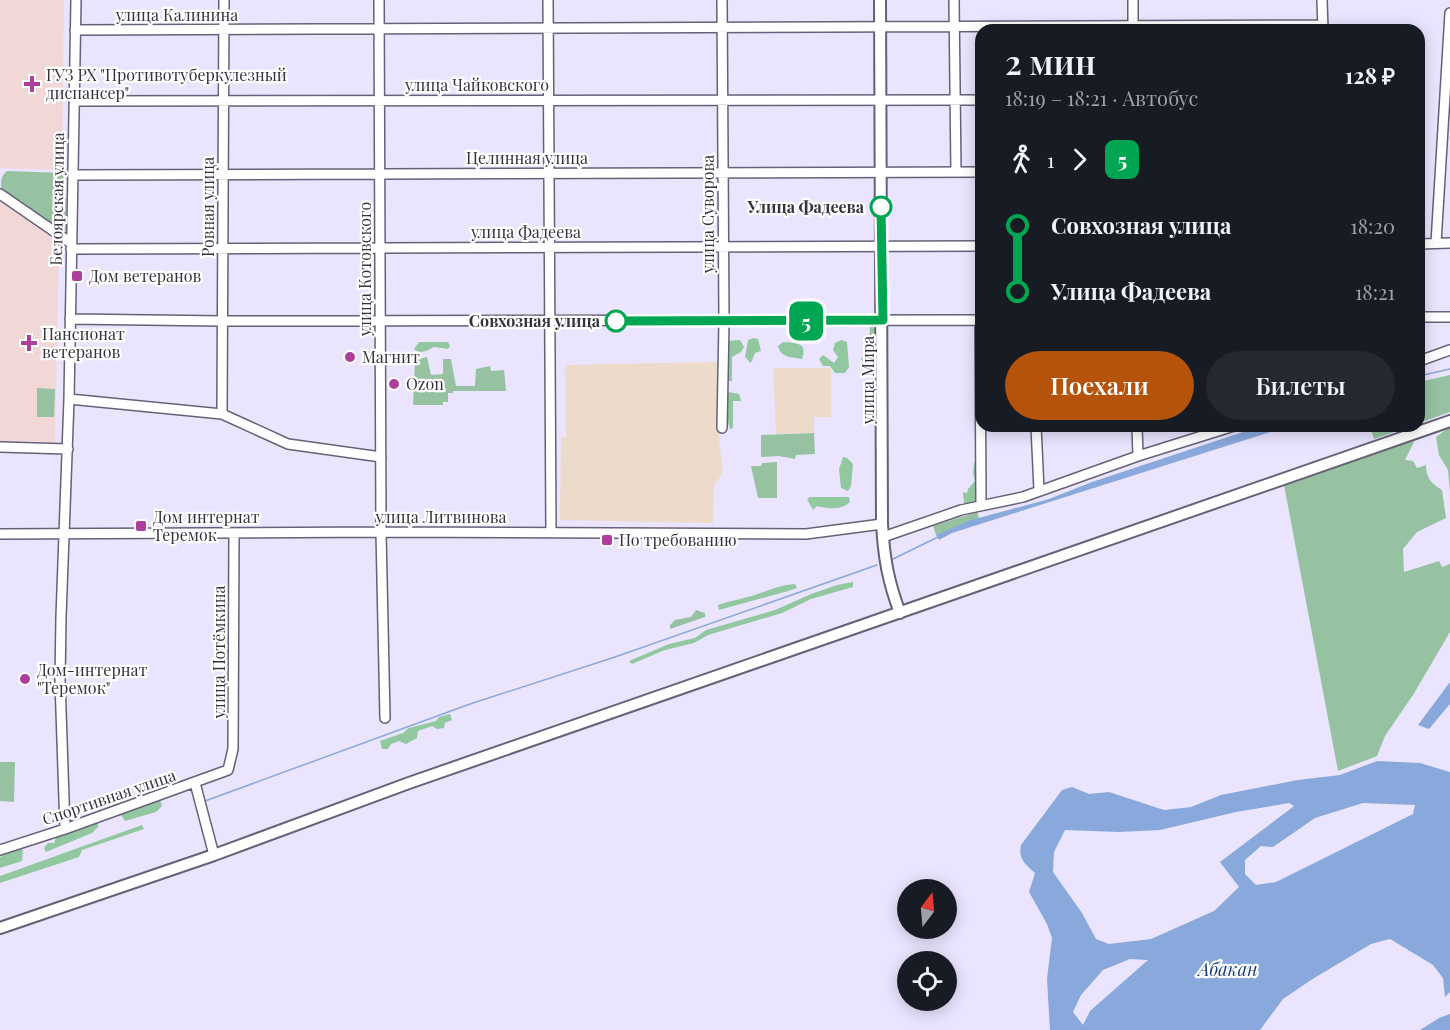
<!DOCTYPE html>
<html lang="ru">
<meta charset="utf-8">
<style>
body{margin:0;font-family:"Playfair Display",serif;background:#242831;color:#f1f3f6;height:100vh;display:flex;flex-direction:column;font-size:22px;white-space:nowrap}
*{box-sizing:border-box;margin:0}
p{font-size:20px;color:#9ea1a6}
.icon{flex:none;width:33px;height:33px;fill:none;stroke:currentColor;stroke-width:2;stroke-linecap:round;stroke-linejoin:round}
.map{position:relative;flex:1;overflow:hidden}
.panel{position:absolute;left:975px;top:24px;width:450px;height:408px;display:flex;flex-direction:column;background:#171b24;border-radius:18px;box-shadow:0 3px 15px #0003}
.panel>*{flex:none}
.badge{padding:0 12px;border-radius:9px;font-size:21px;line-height:39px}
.needle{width:39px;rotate:16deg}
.tools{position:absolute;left:897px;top:879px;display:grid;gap:12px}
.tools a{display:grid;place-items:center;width:60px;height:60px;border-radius:50%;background:#171b24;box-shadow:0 3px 15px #0003;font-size:30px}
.map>.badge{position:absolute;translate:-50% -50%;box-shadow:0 0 0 3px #fff}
.legs{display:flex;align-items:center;gap:9px;height:66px;padding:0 30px;font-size:20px}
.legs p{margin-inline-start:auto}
.head{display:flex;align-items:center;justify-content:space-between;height:102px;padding:0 30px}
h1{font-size:33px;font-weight:600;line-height:45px}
.cta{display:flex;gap:12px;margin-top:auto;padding:12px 30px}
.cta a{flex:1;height:69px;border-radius:36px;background:#b45309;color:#fff;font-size:24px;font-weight:600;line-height:69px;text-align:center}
.cta a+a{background:#242831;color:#f1f3f6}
ul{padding:0 30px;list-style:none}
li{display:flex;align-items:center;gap:21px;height:66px;font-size:22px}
li i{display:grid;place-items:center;width:9px;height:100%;margin:0 8px;background:currentColor}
li i::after{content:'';width:15px;height:15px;margin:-8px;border:4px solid;border-radius:50%;background:#171b24}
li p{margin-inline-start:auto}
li:first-child i{background:linear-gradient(#0000 50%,currentColor 0)}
li:last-child i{background:linear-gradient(currentColor 50%,#0000 0)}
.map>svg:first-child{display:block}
.industrial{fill:#ecdbca}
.medical{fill:#f2d7d7}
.green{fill:#97c2a1}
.forest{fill:#91c89f}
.water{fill:#89a8db;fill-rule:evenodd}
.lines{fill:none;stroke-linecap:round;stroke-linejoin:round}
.stream{stroke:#89a8db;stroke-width:1.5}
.minor-casing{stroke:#666177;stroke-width:12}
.major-casing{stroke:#666177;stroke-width:14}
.minor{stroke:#fff;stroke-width:9}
.major{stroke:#fff;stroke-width:10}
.line-1-casing{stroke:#fff;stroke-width:14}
.line-1{stroke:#00a651;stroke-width:9}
.poi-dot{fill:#ad3e9c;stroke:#fff;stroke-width:2}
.stop-1-dot{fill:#fff;stroke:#00a651;stroke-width:3}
.labels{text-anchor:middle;stroke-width:4.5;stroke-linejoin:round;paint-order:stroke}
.street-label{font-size:16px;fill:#34323c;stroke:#fff}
.poi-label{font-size:16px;fill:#34323c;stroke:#fff;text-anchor:start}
.stop-label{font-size:16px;font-weight:bold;fill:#34323c;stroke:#fff;text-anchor:end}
.water-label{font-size:18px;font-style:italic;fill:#193e7b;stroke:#fff}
</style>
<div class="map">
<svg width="1450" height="1030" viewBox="0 0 1450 1030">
<rect width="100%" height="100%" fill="#eae4fe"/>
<!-- industrial -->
<path class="industrial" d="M718,362l1,77 4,34 -9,12 -1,38 -153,-3 1,-83h5l-1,-72z
M773,368h58v49h-17v16l-38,1z"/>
<!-- medical -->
<path class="medical" d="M0,0h64l-2,170 -62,-2z
M0,198l59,46 -4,198 -55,-1z"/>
<!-- green -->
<path class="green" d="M7,171l57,2 -1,23 3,2v32l-2,3 -61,-39c-3,-8 -3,-18 4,-23z
M427,357l4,18 12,-1v-15h8l5,27h19l1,-17 14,-3 1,5 13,-1 2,21h-53v2h-5v9h-5v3h-30l2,-45z
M1450,375v37l-31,11v-41z
M37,388l18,1 -1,28h-17z
M1370,426h41l-37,13z
M1450,427v65l-2,-22 -9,-15 -3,-18z
M814,433l1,21 -19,1 -1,4 -16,-3 -18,1v-22z
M1415,440l-10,20 8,1 4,7 9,-3c0,13 5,18 16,25l4,28 -29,14 -14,17 1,23 35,-11 3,6 8,-3v68l-37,63 -28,41 -8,20 -39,15 -54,-286z
M777,462v36h-19l-7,-32h10l1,-3z
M977,512l2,6 -43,17 -3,-9z
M710,537l2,5c-9,9 -25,6 -37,5l-4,-4 2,-4 2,-1z
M696,610l9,3v4l-35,12v-4l5,-5 16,-3z
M0,762h15l-1,40 -14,-1z"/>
<!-- forest -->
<path class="forest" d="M870,325l5,4 -1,31 -5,4v6l-5,-2 -3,-10 8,-1z
M753,338l5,1 3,12 -6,2 -4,10 -6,-6 3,-17z
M740,340l4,7 -3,5 -9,5v24h-4l-4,-15 3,-25z
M841,340l6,2 2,25 -4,6h-10l-5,-7h-7l-4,-7 4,-4 11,8 4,-6 -5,-7 2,-7z
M419,342h29l2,4 -2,3 -14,-2c-8,4 -13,8 -20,2z
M783,342c13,1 25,0 19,17 -11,-2 -21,-1 -24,-13z
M728,392l11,2 2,7h-8v27l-3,1c-4,-12 -5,-24 -2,-37z
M843,457l4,1 6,6 -2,22 -3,5 -7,-3 -2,-19z
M974,463h4v36l-5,4h-9l-1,-11 4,1 1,-4 7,-8 -2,-7z
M810,497h39l1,5c-8,8 -22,7 -33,4l-4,4 -6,-11z
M853,582v5l-42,12 -29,14 -74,22 -14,8 -29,7 -33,14 -3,-3 40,-17 26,-6 11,-8 69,-20 36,-16 26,-9z
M795,584l2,4 -9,3 -69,19 -1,-5c11,-4 23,-6 34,-9 15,-5 28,-11 43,-12z
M450,714l2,6 -7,3 -1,5 -7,1 -5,-3 -14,5 -1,7 -11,6 -7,-3 -8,3 -3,5h-6l-2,-8 23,-8 6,-5 27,-7 3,-4z
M160,800l2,6 -6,6 -31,9 -5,-7z
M98,822v5l-6,6 -46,19 -2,-4 4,-5h6l3,-8z
M142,825l2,4 -62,21 -3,7 -79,26v-7z
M18,848l5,2 -1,11 -22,7v-11z"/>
<!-- water -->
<path class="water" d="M1261,426h28l-337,107 -13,7 -3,-5 35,-15 78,-21 43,-17z
M1450,682v22l-21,25 -11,-4z
M1377,761l43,2 30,9v220l-5,5 -2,-19 -10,-13 -43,-26 -19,5 -60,36 -28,19 -23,31h-210l-3,-51 5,-41 -5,-14 -18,-32 6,-19c-10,-9 -17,-14 -14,-28l41,-55 10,-3 17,7 20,-2 55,18 27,-3 30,-12 77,-15 42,-5zM1289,803l5,3 -74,56 19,25 -25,24 -63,28 -42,5 -13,-5 -14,-26 -29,-41 1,-20 11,-22 54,2 41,-2 76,-18zM1363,803l52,2 -2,9 -137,68 -20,3 -11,-11v-14l16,-14 12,1 42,-29zM1130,959l18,1 -58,51 -7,14 -10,-13 8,-17 22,-25z
M1450,1014v16h-30l19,-12z"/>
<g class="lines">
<!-- stream -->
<path class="stream" d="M1419,376l31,-7
M893,559l45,-22
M205,801l265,-97 145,-47 262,-92"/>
<defs>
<path id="minor" d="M379,0l2,532 4,186
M548,0l3,532
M722,0l2,321 -2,107
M954,0l2,172
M1322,0l1,30
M75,30l1248,-5
M1133,30v-30
M74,101l907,-1
M73,175l908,-3
M0,194l71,49
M1436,243l14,-230
M1419,244l31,-1
M71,249l910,-3
M1419,317h31
M70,319l152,2 759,-1
M980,320l1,185
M1419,361l31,-11
M69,399l153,15 66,30 93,13
M222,414l2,-414
M1036,426l3,64
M1137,426l1,30
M0,447l68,2
M0,534l381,-2 425,2 76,-10
M883,537l78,-27 62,-13 115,-41 96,-30
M195,783l19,72
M65,829l-5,-148 1,-64 8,-218 7,-399
M0,850l65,-21 163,-59 5,-21 1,-215"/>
<path id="major" d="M880,0l2,524c2,34 6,57 18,89
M0,928l214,-73 195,-72 1041,-362"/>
</defs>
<!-- minor casing -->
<use href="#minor" class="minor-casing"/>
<!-- major casing -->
<use href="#major" class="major-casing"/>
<!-- minor -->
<use href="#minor" class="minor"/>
<!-- major -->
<use href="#major" class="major"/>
</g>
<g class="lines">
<defs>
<path id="line-1" d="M616,321l267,-1 -2,-113"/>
</defs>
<!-- line-1 casing -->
<use href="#line-1" class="line-1-casing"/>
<!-- line-1 -->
<use href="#line-1" class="line-1"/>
</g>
<!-- markers -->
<g class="poi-dot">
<path d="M29 75h6v6h6v6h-6v6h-6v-6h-6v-6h6z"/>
<rect x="71" y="270" width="12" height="12" rx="3"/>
<path d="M26 334h6v6h6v6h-6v6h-6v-6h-6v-6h6z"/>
<circle cx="350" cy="357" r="6"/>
<circle cx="394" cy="384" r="6"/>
<rect x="135" y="520" width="12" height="12" rx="3"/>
<rect x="601" y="534" width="12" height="12" rx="3"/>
<circle cx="25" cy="679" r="6"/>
</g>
<g class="stop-1-dot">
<circle cx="881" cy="207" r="10"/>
<circle cx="616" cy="321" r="10"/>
</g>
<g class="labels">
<!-- street labels -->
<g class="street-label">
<text x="177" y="21">улица Калинина</text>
<text x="477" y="91">улица Чайковского</text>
<text x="527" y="164">Целинная улица</text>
<text transform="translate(57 199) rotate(-89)" y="6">Белоярская улица</text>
<text transform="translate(208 207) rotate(-90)" y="6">Ровная улица</text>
<text transform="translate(708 214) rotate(-90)" y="6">улица Суворова</text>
<text x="526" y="238">улица Фадеева</text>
<text transform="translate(365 269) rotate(-90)" y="6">улица Котовского</text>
<text transform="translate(868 380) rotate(-90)" y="6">улица Мира</text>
<text x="441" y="523">улица Литвинова</text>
<text transform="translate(219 652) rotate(-90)" y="6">улица Потёмкина</text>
<text transform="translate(109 797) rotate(-19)" y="6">Спортивная улица</text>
</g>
<!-- poi labels -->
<g class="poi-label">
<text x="46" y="81">ГУЗ РХ "Противотуберкулезный<tspan x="46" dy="18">диспансер"</tspan></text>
<text x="89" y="282">Дом ветеранов</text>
<text x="42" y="340">Пансионат<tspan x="42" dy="18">ветеранов</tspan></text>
<text x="362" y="363">Магнит</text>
<text x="406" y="390">Ozon</text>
<text x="153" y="523">Дом интернат<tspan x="153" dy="18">Теремок</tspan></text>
<text x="619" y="546">По требованию</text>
<text x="37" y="676">Дом-интернат<tspan x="37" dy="18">"Теремок"</tspan></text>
</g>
<!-- stop labels -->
<g class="stop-label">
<text x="864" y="213">Улица Фадеева</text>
<text x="600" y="327">Совхозная улица</text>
</g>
<!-- water labels -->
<g class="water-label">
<text x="1228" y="976">Абакан</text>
</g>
</g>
</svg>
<div class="tools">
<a><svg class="needle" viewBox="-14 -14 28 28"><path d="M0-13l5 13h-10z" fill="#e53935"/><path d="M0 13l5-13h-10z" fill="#9ea1a6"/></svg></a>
<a><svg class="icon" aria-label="locate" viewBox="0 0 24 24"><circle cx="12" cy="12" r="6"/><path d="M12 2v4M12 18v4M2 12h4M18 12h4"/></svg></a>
</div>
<b class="badge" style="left:806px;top:321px;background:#00a651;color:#fff">5</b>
<section class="panel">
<div class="head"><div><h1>2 мин</h1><p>18:19 – 18:21 · Автобус</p></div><b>128 ₽</b></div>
<div class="legs"><svg class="icon" aria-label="walk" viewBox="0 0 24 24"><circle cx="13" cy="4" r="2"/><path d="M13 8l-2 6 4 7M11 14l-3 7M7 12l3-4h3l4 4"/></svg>1<svg class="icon" aria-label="forward" viewBox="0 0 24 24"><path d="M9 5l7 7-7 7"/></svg><b class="badge" style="background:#00a651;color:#fff">5</b></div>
<ul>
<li><i style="color:#00a651"></i><b>Совхозная улица</b><p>18:20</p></li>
<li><i style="color:#00a651"></i><b>Улица Фадеева</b><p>18:21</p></li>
</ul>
<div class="cta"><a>Поехали</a><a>Билеты</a></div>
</section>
</div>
